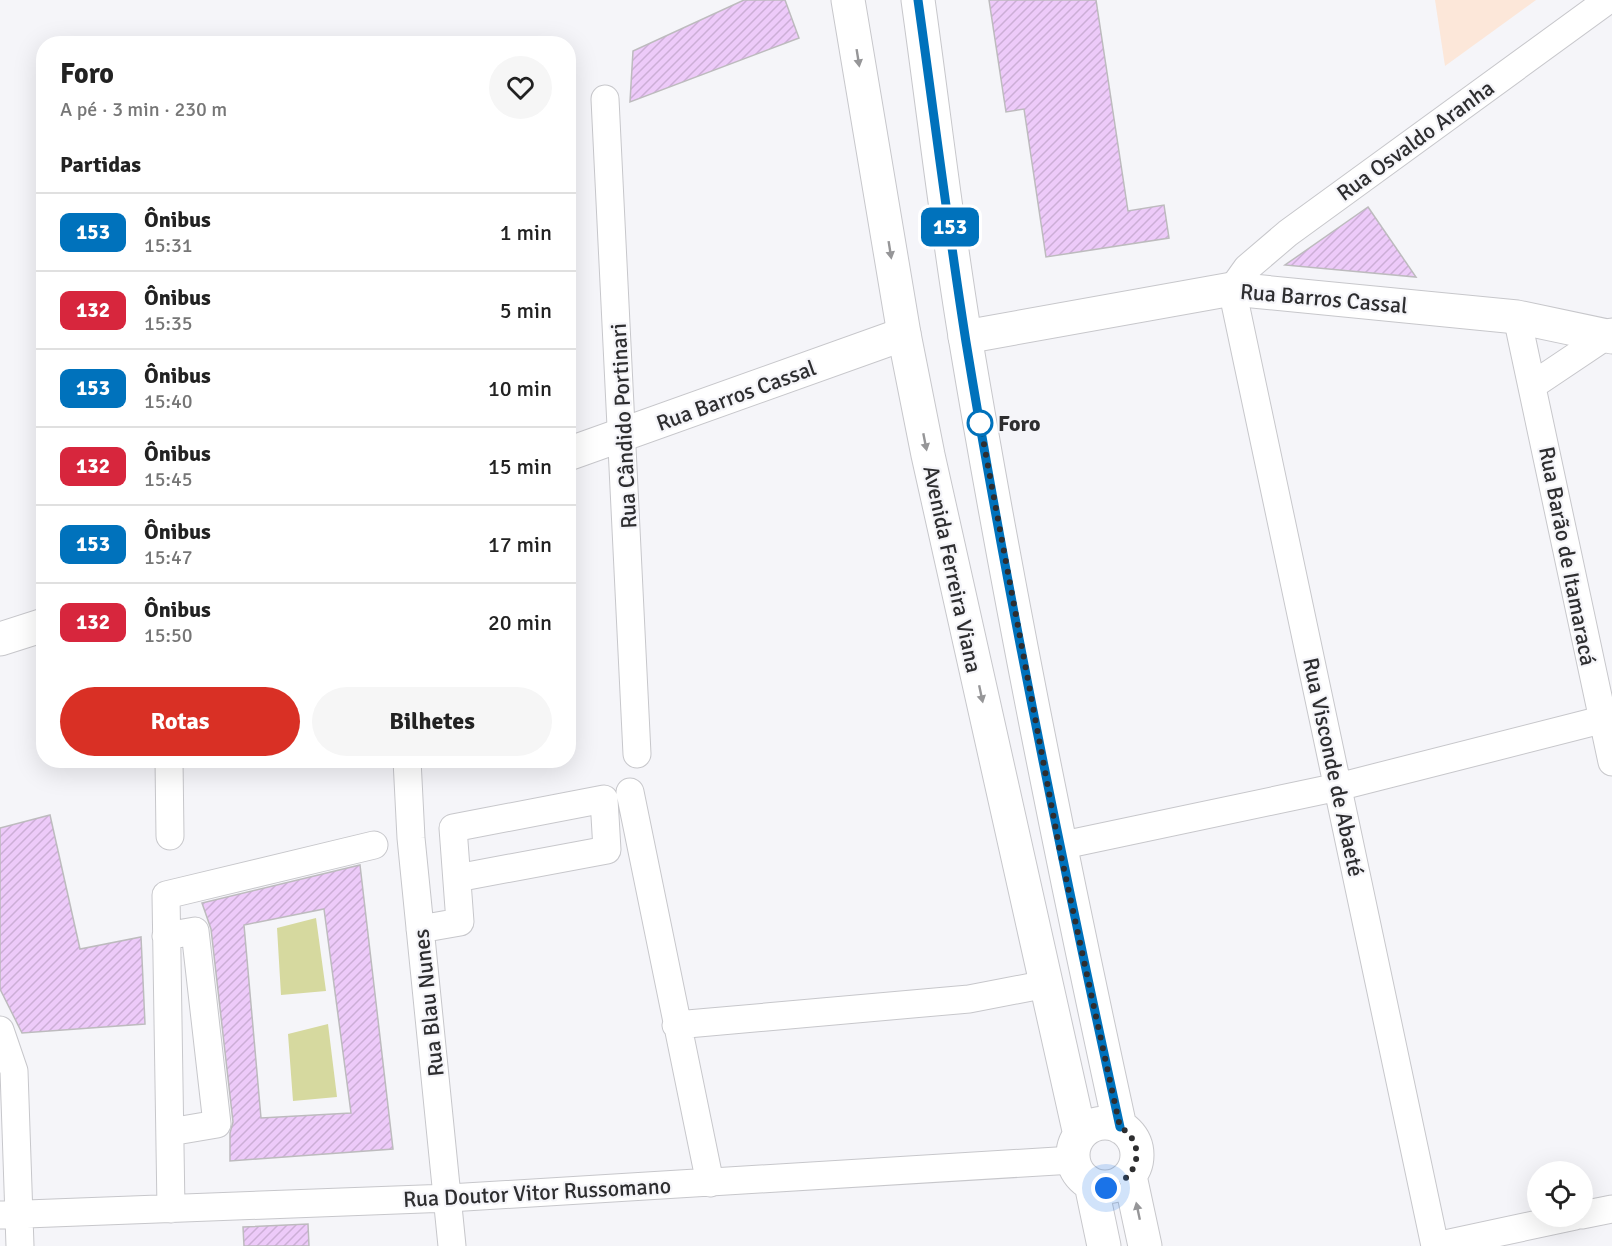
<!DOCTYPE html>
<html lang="pt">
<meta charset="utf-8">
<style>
body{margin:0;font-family:Signika,sans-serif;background:#f6f6f6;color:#222;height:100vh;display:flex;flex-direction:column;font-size:22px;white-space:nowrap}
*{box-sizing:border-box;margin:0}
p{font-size:20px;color:#767676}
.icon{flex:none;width:33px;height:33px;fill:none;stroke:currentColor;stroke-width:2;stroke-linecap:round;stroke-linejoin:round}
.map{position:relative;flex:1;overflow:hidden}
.side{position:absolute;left:36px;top:36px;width:540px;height:732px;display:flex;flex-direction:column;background:#fff;border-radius:24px;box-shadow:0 6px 24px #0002}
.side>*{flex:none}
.badge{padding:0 12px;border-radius:9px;font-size:21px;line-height:39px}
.controls{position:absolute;left:1527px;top:1161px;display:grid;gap:12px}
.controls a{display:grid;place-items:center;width:66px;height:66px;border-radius:50%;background:#fff;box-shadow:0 6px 24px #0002;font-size:30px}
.you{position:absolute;width:30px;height:30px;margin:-15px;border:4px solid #fff;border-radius:50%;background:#1a73e8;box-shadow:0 0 0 9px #1a73e833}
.map>.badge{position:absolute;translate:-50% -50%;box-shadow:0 0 0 3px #fff}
h2{padding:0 24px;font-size:22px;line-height:54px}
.round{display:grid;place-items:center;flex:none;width:63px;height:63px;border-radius:32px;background:#f6f6f6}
.summary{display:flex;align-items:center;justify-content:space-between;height:102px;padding:0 24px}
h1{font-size:28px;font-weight:700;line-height:45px}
.action{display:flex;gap:12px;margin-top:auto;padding:12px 24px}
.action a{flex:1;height:69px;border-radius:36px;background:#d93025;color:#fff;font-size:24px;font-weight:700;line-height:69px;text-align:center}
.action a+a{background:#f6f6f6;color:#222}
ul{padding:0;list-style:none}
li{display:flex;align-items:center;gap:18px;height:78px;padding:0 24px;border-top:2px solid #e0e0e0}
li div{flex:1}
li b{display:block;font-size:22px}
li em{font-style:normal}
li .badge{min-width:66px;font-weight:700;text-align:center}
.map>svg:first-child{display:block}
.commercial{fill:#fce7d9}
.park{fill:#d6d99f}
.building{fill:url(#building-hatch);stroke:#bdbbbe;stroke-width:1.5;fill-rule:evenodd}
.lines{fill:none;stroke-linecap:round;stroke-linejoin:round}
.street-casing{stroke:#c7c7cb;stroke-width:29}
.secondary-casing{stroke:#c7c7cb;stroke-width:35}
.primary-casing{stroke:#c7c7cb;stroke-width:35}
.street{stroke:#fff;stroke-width:27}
.secondary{stroke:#fff;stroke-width:33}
.primary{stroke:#fff;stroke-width:33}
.oneway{fill:#969698}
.line-casing{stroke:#fff;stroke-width:14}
.line{stroke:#0072bc;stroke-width:9}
.walk{stroke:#2e2e30;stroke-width:6;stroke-dasharray:0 10.8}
.stop-dot{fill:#fff;stroke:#0072bc;stroke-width:3}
.labels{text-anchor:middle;stroke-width:4.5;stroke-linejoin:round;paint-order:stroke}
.street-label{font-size:22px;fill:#2e2e30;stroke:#f5f5f9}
.stop-label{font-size:22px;font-weight:bold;fill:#2e2e30;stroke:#f5f5f9;text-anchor:start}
</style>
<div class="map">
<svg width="1612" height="1246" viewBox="0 0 1612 1246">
<defs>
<pattern id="building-hatch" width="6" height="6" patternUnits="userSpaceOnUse" patternTransform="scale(1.5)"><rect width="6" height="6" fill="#edcaf9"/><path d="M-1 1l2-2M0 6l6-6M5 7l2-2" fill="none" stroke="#ccaed6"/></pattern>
</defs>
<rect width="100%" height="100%" fill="#f5f5f9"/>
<!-- commercial -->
<path class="commercial" d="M1435,0h101l-91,66z"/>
<!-- park -->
<path class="park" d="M316,918l10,73 -45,4 -4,-67z
M328,1024l9,73 -44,4 -5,-67z"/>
<!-- building -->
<path class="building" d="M744,0h41l14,38 -169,64 3,-51z
M989,0h107l32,211 36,-6 5,33 -123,19 -22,-148 -18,3z
M1368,207l48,70 -131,-12z
M50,815l30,134 61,-12 4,87 -123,9 -22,-44v-161z
M360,865l33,284 -163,12v-28l3,-11 -22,-193 -9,-26zM324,909l27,204 -90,5 -17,-193z
M308,1224l1,22h-65l-1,-19z"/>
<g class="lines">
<defs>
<path id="street" d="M605,99l32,655
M1517,317l95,445
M1533,385l79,-53
M169,760l1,76
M407,760l4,78 41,408
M630,792l80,391
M1059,846l279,-59 263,-67
M420,929l40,-7 -7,-94 151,-29 3,51 -150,28
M166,936l29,-5 22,193 -47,8
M676,1025l293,-26 78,-15
M0,1030l14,41 6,175
M171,1209l-5,-314 208,-50
M0,1215l449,-17 624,-38
M1582,1215l30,-6
M1435,1246l-203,-957 15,-21 41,-35 320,-233
M1436,1246l139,-30"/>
<path id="secondary" d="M965,337l267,-48 285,28 95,20
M568,454l336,-120
M0,639l44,-14"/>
<path id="primary" d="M848,0l56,334 24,121 152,680
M918,0c16,114 29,229 48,342 44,263 97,524 154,785
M1073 1155a32 32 0 1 1 64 0a32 32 0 1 1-64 0Z
M1130,1176l15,70
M1091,1184l13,62"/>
</defs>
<!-- street casing -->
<use href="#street" class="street-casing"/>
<!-- secondary casing -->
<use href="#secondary" class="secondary-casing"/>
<!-- primary casing -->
<use href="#primary" class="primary-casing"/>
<!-- street -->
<use href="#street" class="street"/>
<!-- secondary -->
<use href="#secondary" class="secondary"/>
<!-- primary -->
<use href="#primary" class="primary"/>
</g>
<!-- one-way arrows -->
<defs><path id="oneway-solid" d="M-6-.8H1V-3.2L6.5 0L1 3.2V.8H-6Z" transform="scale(1.5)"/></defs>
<g class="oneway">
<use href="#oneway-solid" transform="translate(858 58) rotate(81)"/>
<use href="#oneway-solid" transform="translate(890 250) rotate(81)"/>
<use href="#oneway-solid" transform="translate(925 442) rotate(79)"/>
<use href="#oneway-solid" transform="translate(981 694) rotate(78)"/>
<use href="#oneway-solid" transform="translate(1138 1211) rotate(-102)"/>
</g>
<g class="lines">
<defs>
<path id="line" d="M918,0c16,114 30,228 48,342 43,263 97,525 154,785"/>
</defs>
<!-- line casing -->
<use href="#line" class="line-casing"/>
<!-- line -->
<use href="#line" class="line"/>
<!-- walk -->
<path class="walk" d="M980,423l79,423 61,281c29,18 17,55 -14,61"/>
</g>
<!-- markers -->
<circle class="stop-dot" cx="980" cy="423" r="12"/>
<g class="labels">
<!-- street labels -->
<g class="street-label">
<text transform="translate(1415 140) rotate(-36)" y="8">Rua Osvaldo Aranha</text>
<text transform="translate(1324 298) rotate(5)" y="8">Rua Barros Cassal</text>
<text transform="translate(736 395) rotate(-20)" y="8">Rua Barros Cassal</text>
<text transform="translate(623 426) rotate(-93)" y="8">Rua Cândido Portinari</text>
<text transform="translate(1568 556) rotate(79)" y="8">Rua Barão de Itamaracá</text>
<text transform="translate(953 569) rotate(78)" y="8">Avenida Ferreira Viana</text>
<text transform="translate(1334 767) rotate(78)" y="8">Rua Visconde de Abaeté</text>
<text transform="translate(428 1003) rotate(-96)" y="8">Rua Blau Nunes</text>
<text transform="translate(537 1192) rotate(-3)" y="8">Rua Doutor Vitor Russomano</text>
</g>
<!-- stop labels -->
<g class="stop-label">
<text x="998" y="431">Foro</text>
</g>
</g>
</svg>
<div class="controls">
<a><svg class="icon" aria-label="locate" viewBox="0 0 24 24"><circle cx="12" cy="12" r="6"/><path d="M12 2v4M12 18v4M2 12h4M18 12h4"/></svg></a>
</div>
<div class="you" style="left:1106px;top:1188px"></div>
<b class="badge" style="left:950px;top:227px;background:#0072bc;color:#fff">153</b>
<section class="side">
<div class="summary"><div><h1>Foro</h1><p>A pé · 3 min · 230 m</p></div><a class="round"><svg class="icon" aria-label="heart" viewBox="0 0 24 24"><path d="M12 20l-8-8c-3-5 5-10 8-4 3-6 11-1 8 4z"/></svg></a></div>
<h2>Partidas</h2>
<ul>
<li><span class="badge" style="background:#0072bc;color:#fff">153</span><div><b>Ônibus</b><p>15:31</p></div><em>1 min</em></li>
<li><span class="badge" style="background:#d7263d;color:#fff">132</span><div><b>Ônibus</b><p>15:35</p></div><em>5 min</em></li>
<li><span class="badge" style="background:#0072bc;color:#fff">153</span><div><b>Ônibus</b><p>15:40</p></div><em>10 min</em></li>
<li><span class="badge" style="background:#d7263d;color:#fff">132</span><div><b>Ônibus</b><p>15:45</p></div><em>15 min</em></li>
<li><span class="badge" style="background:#0072bc;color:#fff">153</span><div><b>Ônibus</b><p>15:47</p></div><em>17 min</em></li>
<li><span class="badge" style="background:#d7263d;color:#fff">132</span><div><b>Ônibus</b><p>15:50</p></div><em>20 min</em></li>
</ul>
<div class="action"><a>Rotas</a><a>Bilhetes</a></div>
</section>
</div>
